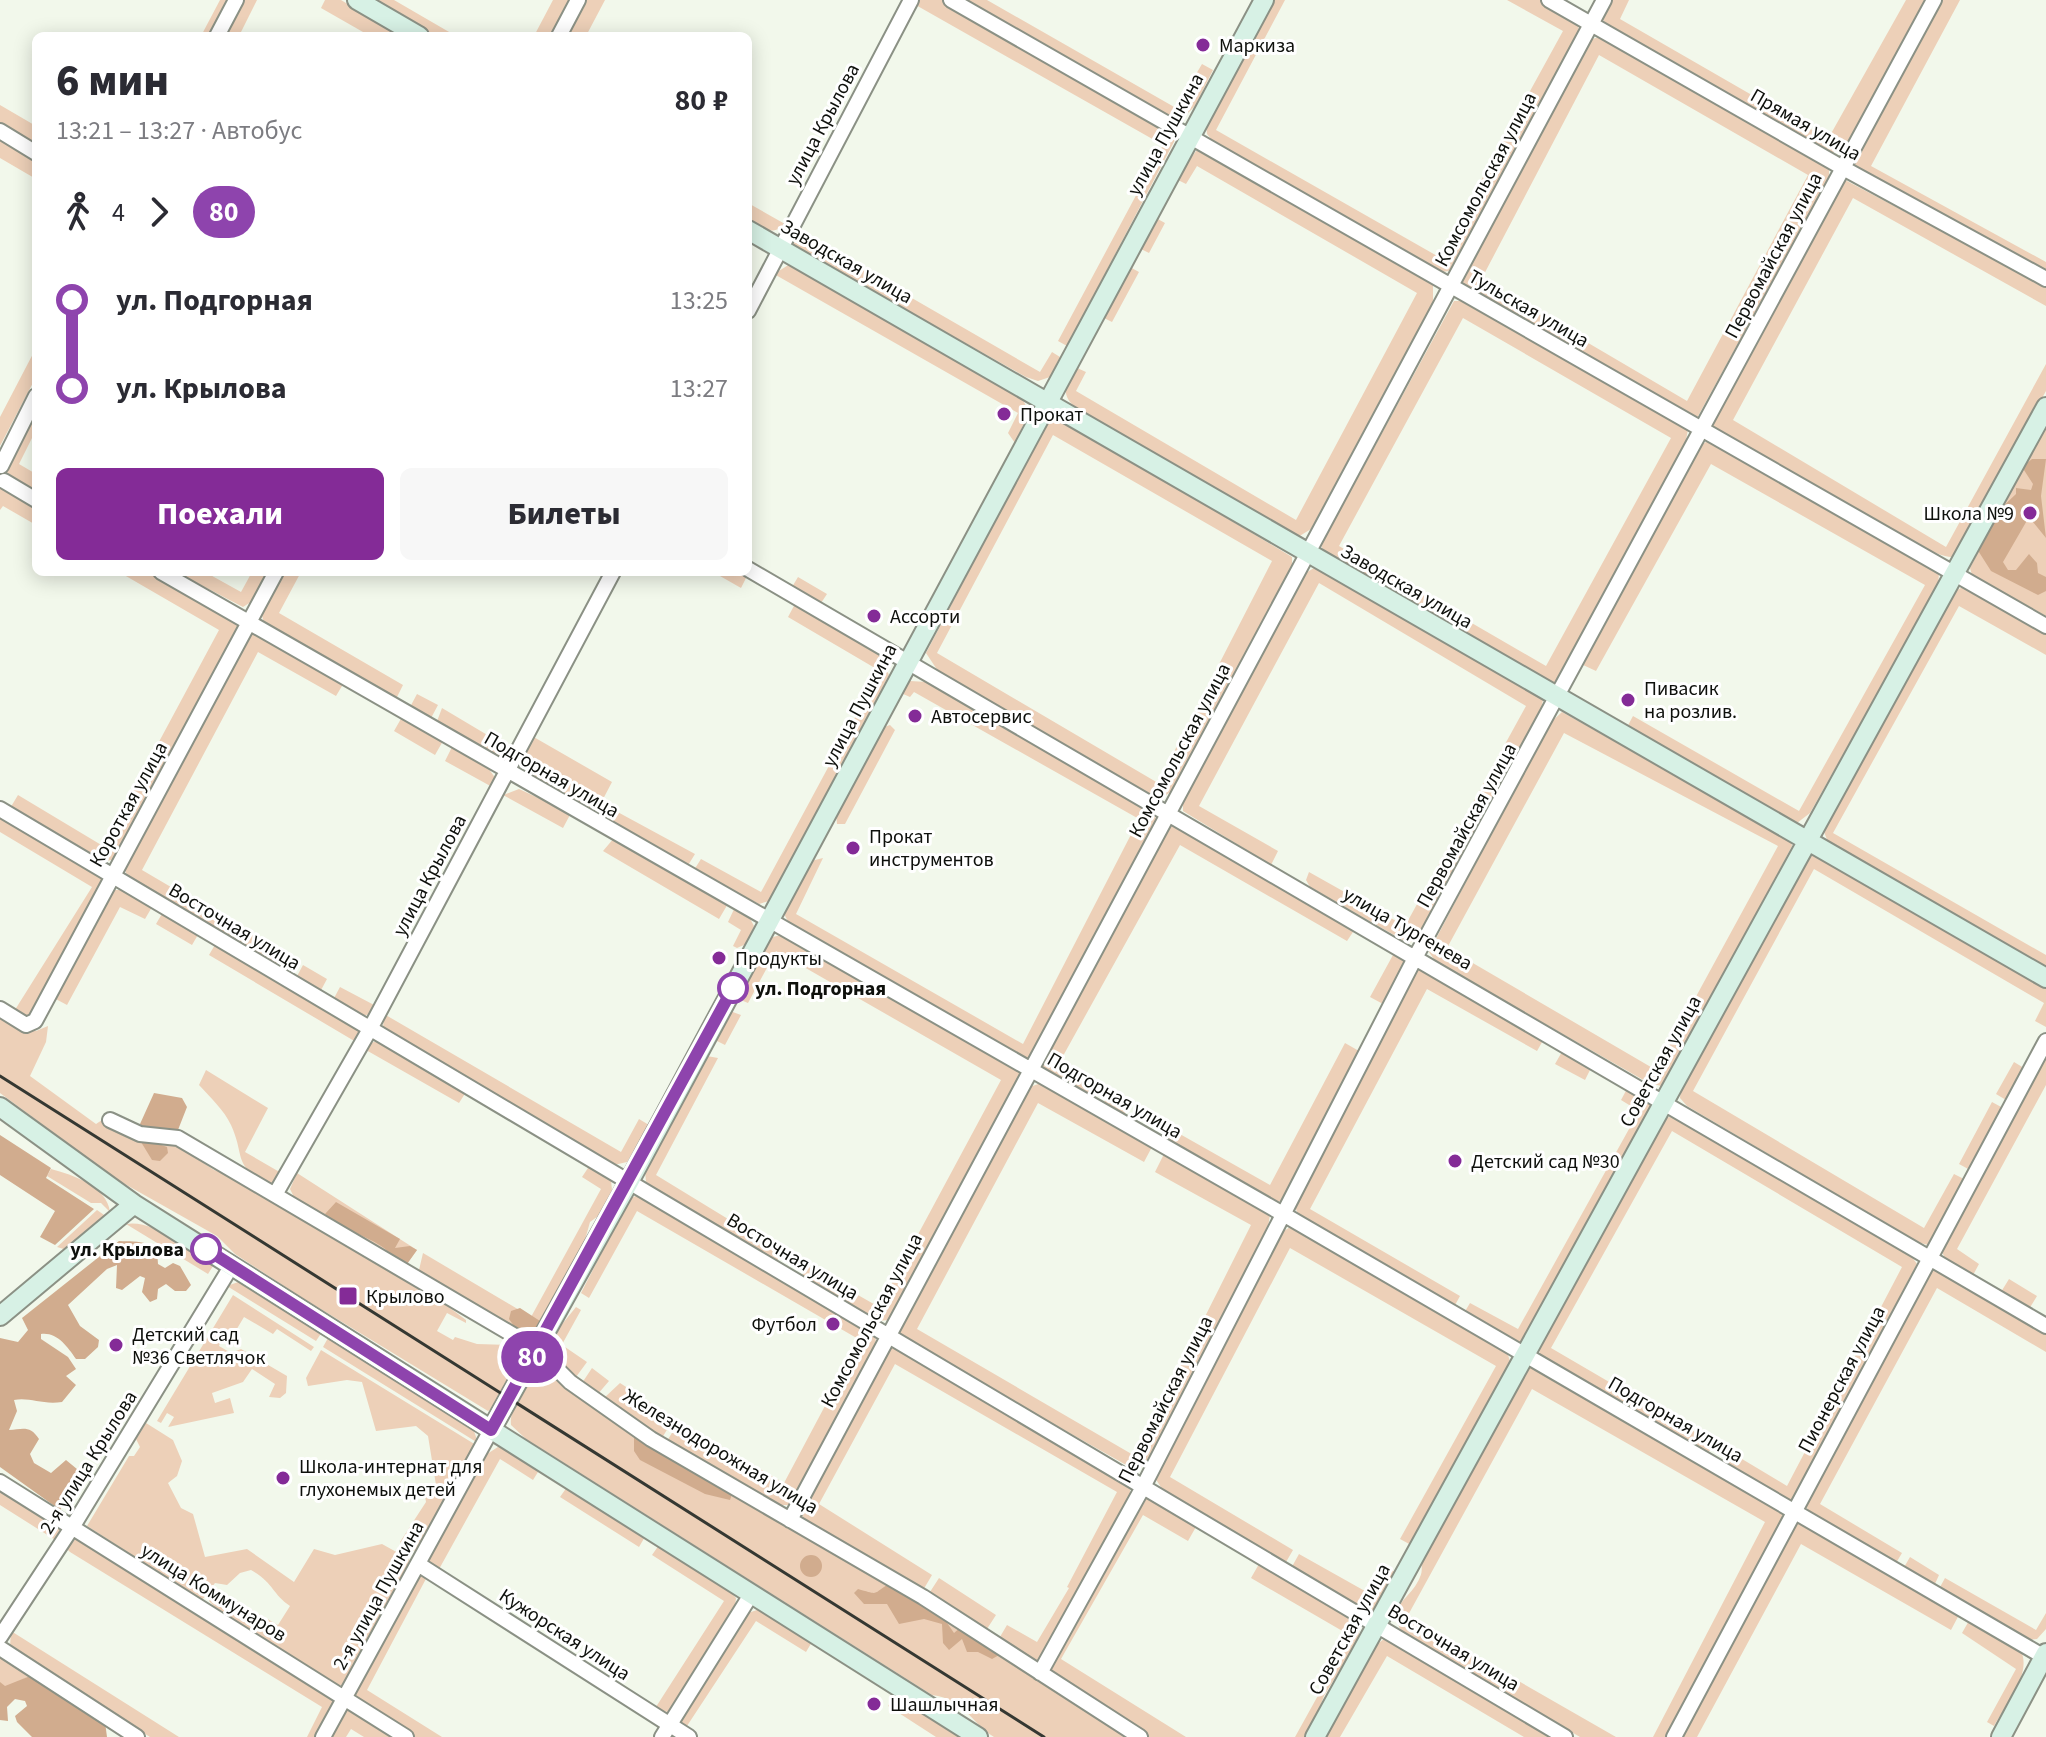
<!DOCTYPE html>
<html lang="ru">
<meta charset="utf-8">
<style>
body{margin:0;font-family:"Source Sans 3",sans-serif;background:#f7f7f7;color:#2b2b33;height:100vh;display:flex;flex-direction:column;font-size:30px;white-space:nowrap}
*{box-sizing:border-box;margin:0}
p{font-size:26px;color:#7c7c81}
.icon{flex:none;width:44px;height:44px;fill:none;stroke:currentColor;stroke-width:2;stroke-linecap:round;stroke-linejoin:round}
.map{position:relative;flex:1;overflow:hidden}
.sheet{position:absolute;left:32px;top:32px;width:720px;height:544px;display:flex;flex-direction:column;background:#fff;border-radius:12px;box-shadow:0 4px 20px #0003}
.sheet>*{flex:none}
.badge{padding:0 16px;border-radius:26px;font-size:28px;line-height:52px}
.map>.badge{position:absolute;translate:-50% -50%;box-shadow:0 0 0 4px #fff}
.legs{display:flex;align-items:center;gap:12px;height:88px;padding:0 24px;font-size:26px}
.legs p{margin-inline-start:auto}
.head{display:flex;align-items:center;justify-content:space-between;height:136px;padding:0 24px}
h1{font-size:44px;font-weight:800;line-height:60px}
.primary-button{display:flex;gap:16px;margin-top:auto;padding:16px 24px}
.primary-button a{flex:1;height:92px;border-radius:12px;background:#842b97;color:#fff;font-size:32px;font-weight:800;line-height:92px;text-align:center}
.primary-button a+a{background:#f7f7f7;color:#2b2b33}
ul{padding:0 24px;list-style:none}
li{display:flex;align-items:center;gap:28px;height:88px;font-size:30px}
li i{display:grid;place-items:center;width:12px;height:100%;margin:0 10px;background:currentColor}
li i::after{content:'';width:20px;height:20px;margin:-10px;border:6px solid;border-radius:50%;background:#fff}
li p{margin-inline-start:auto}
li:first-child i{background:linear-gradient(#0000 50%,currentColor 0)}
li:last-child i{background:linear-gradient(currentColor 50%,#0000 0)}
.map>svg:first-child{display:block}
.green{fill:#edd0b8;fill-rule:evenodd}
.forest{fill:#d1ac8e}
.lines{fill:none;stroke-linecap:round;stroke-linejoin:round}
.street-casing{stroke:#8b9185;stroke-width:18}
.secondary-casing{stroke:#8b9185;stroke-width:22}
.street{stroke:#fff;stroke-width:14}
.secondary{stroke:#d7f1e5;stroke-width:18}
.rail{stroke:#353832;stroke-width:3}
.line-1-casing{stroke:#fff;stroke-width:18}
.line-1{stroke:#8e44ad;stroke-width:12}
.poi-dot{fill:#842b97;stroke:#fff;stroke-width:3}
.stop-1-dot{fill:#fff;stroke:#8e44ad;stroke-width:4}
.labels{text-anchor:middle;stroke-width:6;stroke-linejoin:round;paint-order:stroke}
.poi-label{font-size:20px;fill:#0e100c;stroke:#fff;text-anchor:start}
.street-label{font-size:20px;fill:#0e100c;stroke:#fff}
.stop-label{font-size:20px;font-weight:bold;fill:#0e100c;stroke:#fff;text-anchor:start}
</style>
<div class="map">
<svg width="2046" height="1737" viewBox="0 0 2046 1737">
<rect width="100%" height="100%" fill="#f2f8eb"/>
<!-- green -->
<path class="green" d="M220,0h10l-19,36h-10z
M243,0h14l-18,36h-15z
M325,0h16l60,36h-31l-49,-28z
M371,0h23l62,36h-23z
M553,0h17l-19,36h-17z
M585,0h20l-19,36h-20z
M917,0h25l229,131 5,7 -109,208 -9,-5 105,-196 -249,-141z
M959,0h28l189,108 26,-44 11,6 -18,36 -11,11h-12z
M1272,0h13l-69,130 223,127 124,-226 -56,-31h33l38,22 1,13 -130,236 -14,2 -219,-128 -9,-11 -1,-11z
M1611,0h18l-9,19 208,120 78,-139h21l-78,141 -7,9 -12,3 -223,-127 -5,-8z
M1942,0h18l-89,166 175,96v12l-186,-102 -7,-7z
M1601,36l228,131v11l-132,240 -8,1 -227,-133v-7l128,-239zM1599,55l209,120 -121,226 -206,-121z
M0,105l36,21v20l-36,-21z
M0,137l36,21v21l-36,-21z
M1196,151h8l229,133v18l-122,227 -13,8 -221,-128c-18,-15 -11,-25 -2,-42l11,5 -10,19 220,129 121,-227 -220,-127 -11,18 -10,-5z
M1845,180l201,106v20l-193,-108 -120,222 213,127 100,-183v27l-94,166c-28,1 -198,-103 -234,-124l-5,-8 3,-10z
M748,203l37,21c-13,13 -24,4 -37,-4z
M1156,218l9,5 -16,30 -10,-5z
M794,230l246,142 12,-20 8,5 -10,20 -12,4 -12,-4 -229,-128 -5,-5z
M790,264l230,130 9,18 -14,31 -7,-10 10,-20 -244,-139z
M1128,266l11,6 -27,50 -12,-6z
M1454,301h11l223,128 -3,17 -132,239 -228,-131 -4,-9zM1463,318l208,120 -125,228 -207,-120z
M36,348v29l-36,69v-29z
M36,401v29l-17,34 17,10v19l-32,-22z
M1052,419h9l231,138v15l-120,219 -9,6 -9,-1 -214,-122 -14,-21 121,-230zM1053,435l219,126 -114,222 -221,-130z
M2046,423v193l-74,-41 -2,-7z
M1706,442l9,1 224,130 -1,13 -128,227 -13,10 -172,-92 8,-15 166,95 126,-226 -214,-121 -115,207 -15,-7 118,-218z
M0,487l36,18v20l-33,-19 -3,4z
M1314,568l10,2 219,130 -3,14 -122,226 -10,3 -98,-56 -4,-7 3,-8 96,54 121,-220 -207,-123 -120,223 79,45 -7,14 -88,-54v-13l121,-224z
M119,572h35l83,47 2,9 -123,231 -14,3 -93,-52 9,-15 85,51 116,-216z
M176,572h29l36,20 11,-20h17l-15,28 -11,7z
M281,572h20l-22,41 124,72 -8,16 -131,-78 -3,-11z
M713,572h31l4,2 -7,14z
M798,577l29,17 -6,9 -29,-16z
M1965,586l81,45v24l-87,-49 -126,227 213,122v13l-218,-126 -4,-10 131,-241z
M795,604l84,49 10,22 -120,226 -10,3 -65,-34 7,-11 60,33 119,-221 -92,-54z
M254,633l91,48 -9,15 -78,-44 -116,218 141,83 -7,13 -148,-88 -3,-8 124,-235z
M910,681l17,1 228,130 1,11 -121,232 -11,4 -234,-134 -7,-13 28,-51 12,-3 -27,56 227,130 116,-225 -225,-127 -4,5 -9,-4z
M417,694l21,11 -8,15 -21,-11z
M442,708l72,43 -16,8 -62,-35z
M1562,712l229,128 1,6 -122,232 -9,8 -14,-4 -211,-120 -7,-10 120,-228zM1564,733l214,113 -122,224 -209,-122z
M402,717l41,24 -8,14 -41,-24z
M890,725l5,5 -50,94h-8l-1,-11 48,-86z
M532,736l80,46 -11,21 94,51 -8,13 -157,-92 -8,-17z
M452,747l34,18 10,14 -2,9 -49,-27z
M519,789l52,24 -8,15 -60,-33z
M0,815l100,60 3,8 -62,123 -14,13 -14,-6 79,-126 -92,-55z
M1175,824l180,105 -8,12 -167,-96 -122,220 36,20 -6,11 -45,-27 -1,-4 127,-238z
M614,838l115,64 -10,17 -116,-68z
M1812,853l234,131v43l-11,-6 9,-18 -230,-134 -121,222 231,137 30,-54 12,6 -38,65 -11,-3 -230,-136 -7,-8 1,-13z
M113,890h9l30,17 -7,12 -25,-12 -53,98 -15,-8z
M736,905l10,6 8,15 -8,18 -9,4 -4,-2 8,-16 -13,-8z
M163,912l36,21 -7,12 -36,-21z
M780,935l241,138 -132,247 -12,1 -76,-44 6,-11 72,41 122,-227 -225,-129 -28,52 -12,-5 34,-60z
M216,943l141,84 3,7 -4,8 -147,-87z
M1393,955l13,7 -23,42 -13,-7z
M303,965l24,14 -7,13 -24,-14z
M1421,969l124,68 -8,14 -110,-62 -117,220 150,87 -6,11 -156,-92 -3,-9 121,-235z
M340,987l36,19 -5,8 -10,2 -28,-16z
M0,1011l23,17 13,3 12,-5 -2,16 -16,34 66,48 9,-6 29,19 44,9 36,24 15,5 130,79 48,22 59,44v3l-19,-10 -10,18 16,9 2,-3 22,7 36,1 8,13 -23,46 -10,7 -187,-114 -66,-43 -18,-18 -101,-57 -116,-86z
M730,1011l11,4 -16,30 -10,-5z
M384,1014l237,138 18,-33 10,6 -22,37 -13,3 -231,-136z
M378,1041l88,51 -7,11 -93,-53 4,-7z
M1345,1043l14,8 -78,150 -8,1 -106,-60 4,-13 99,56z
M1563,1050l29,16 -7,14 -30,-16z
M2046,1051v34l-89,164 22,15 -7,13 -26,-17 -5,-10z
M707,1056l11,2 -62,117 126,77 -6,11 -130,-81 -1,-11z
M2014,1062l10,6 -18,32 -10,-6z
M206,1070l62,38 -23,44 38,22 -13,11c-39,-21 -24,-27 -39,-60 -7,-15 -21,-28 -32,-40z
M1041,1083l112,62 -9,17 -106,-59 -121,226 218,127 116,-231 -96,-53 10,-20 105,62 -3,20 -120,230 -12,6 -235,-133 -2,-6 129,-243z
M1628,1087l18,11 6,10 -128,233 -8,1 -52,-29 6,-10 48,26 121,-218 -18,-11z
M1108,1094l21,12 -6,11 -20,-12z
M1992,1102l11,6 -33,62 -11,-6z
M1670,1117l9,1 230,135 8,11 -124,235 -6,1 -61,-34 6,-13 55,33 115,-219 -230,-136 -121,217 149,87 13,10 -6,10 -167,-101 -1,-7 125,-229z
M590,1165l21,14 1,12 -11,23 -11,8 -7,25 -47,84 -14,3 -103,-64 4,-17 108,64 70,-128 -19,-12z
M51,1169c22,6 56,17 59,43l-9,-9h-10l-44,-27z
M297,1173l120,77 -10,14 -7,-2 -105,-63 -5,-10z
M639,1195l237,141 -1,13 -85,156h-12l-111,-64 11,-18 5,1 101,59 76,-143 -223,-129 -48,87 -8,-5 49,-95z
M97,1210l10,7 -40,33 -10,-3z
M126,1224c29,-5 63,27 87,42l-5,8z
M1290,1227l12,3 205,122 4,12 -98,182 -13,-7 96,-173 -206,-118 -120,229 123,73 -11,19 -116,-74 -11,-17 123,-243z
M1935,1270l111,63v19l-109,-64 -117,216 82,49 -6,10 -88,-51 -2,-10 123,-229z
M2009,1279l28,17 -8,13 -28,-17z
M241,1281l81,51 -6,9 -89,-55z
M233,1295l81,52 -3,4 -34,-22 -4,5 -29,-17 -9,15 -11,-3 -5,17 12,7 10,-4 46,27 -1,17 -6,5 -11,-1 6,-13 -23,-15 -9,13 -31,11 3,10 15,-5 4,15 -66,14 6,-10 -7,-4 -6,10 -4,-2z
M576,1307l5,3 -27,49 -3,-6 8,-25z
M328,1338l146,93 4,12 -155,-96z
M565,1347l22,15 -11,15 -19,-15z
M889,1347h4l237,136v16l-89,160 -6,3 -38,-20 10,-17 30,17 32,-54 -2,-1 50,-95 -222,-128 -76,140 113,71 -10,17 -118,-71 -3,-10z
M321,1350l155,95 -57,106 -9,-1 -10,-8 26,-40 -1,-6 11,-11 -8,-49 -12,-10 -40,5 -14,-49 -15,-2 -39,6 -2,-8z
M1533,1366l249,145 1,11 -115,215h-15l112,-215 -233,-133 -125,228 209,120h-36l-178,-105c-17,-27 9,-32 18,-55 3,-6 1,-12 2,-19l102,-188z
M592,1368l17,13 -12,14 -15,-12z
M537,1374l13,1 42,29 289,174 245,159h-132c-25,-16 -28,-37 -62,-42l-406,-256 -15,-14c-2,-15 13,-43 26,-51z
M620,1383l54,35 -12,20 -59,-39z
M146,1423l27,17 9,21 -5,15 -9,7 13,25 12,6 12,43 42,-8 47,33 20,-33 21,6 47,-11 27,15 2,4 -65,120 -7,3 -10,-4 -107,-68 -13,-13 2,-12 -9,11 -115,-74 42,-70h5l6,-9 -4,-8zM251,1570c23,13 21,24 39,36l-12,19 -66,-38 3,-4 12,2 13,-12z
M501,1445l29,17 8,10 -5,8 -33,-21 -62,112 -9,-7 -1,-7 56,-101z
M0,1486l62,40 -5,15 -57,-36z
M567,1487l79,48 -7,12 -79,-50z
M1148,1496l49,29 -9,16 -45,-26 -82,144 125,78h-38l-103,-64z
M1800,1521l160,92 -9,17 -150,-86 -104,193h-20l116,-213z
M77,1537l258,163 -18,37h-10l15,-30 -252,-155 -3,-3z
M659,1545l70,45 7,8 -1,9 -67,105 -14,-2 70,-109 -72,-46z
M1299,1554l73,41 14,-28 11,6 -21,38 -6,3 -81,-42z
M1910,1557l29,18 -5,11 -31,-17z
M1259,1564l94,55 7,8 -2,13 -34,56 -15,41h-14l56,-101 -100,-58z
M428,1575l-61,115 75,47h-27l-62,-41 64,-120z
M939,1578l57,37 -11,17 -57,-37z
M1945,1578l91,52 10,-17v16l-9,10 -12,1 -86,-51z
M760,1609l52,33 -6,10 -50,-31 -71,108 -7,-11 67,-104z
M1970,1619l51,32c11,23 -16,55 -27,75l-7,-4 29,-53 -54,-36z
M11,1631l168,106h-29l-140,-90z
M1384,1639h5l165,98h-30l-137,-81 -47,81h-16l52,-92z
M0,1657l30,19 -30,14z
M895,1695l66,42h-25l-48,-31z
M352,1708l45,29h-33l-13,-8 -5,8h-16l16,-27z"/>
<!-- forest -->
<path class="forest" d="M2032,459h14l-5,37 5,42 -17,-21 -26,45 5,8h8l13,-16 8,9 1,10 8,4v14l-8,4 -47,-24 -14,-22 20,-37 19,-18v-6l15,2 2,-6 -11,-17z
M154,1093l28,5 5,9 -11,28 -31,-5 -5,-6z
M0,1135l51,33 -5,10 48,31 -39,36 -15,-8 15,-26 -55,-36z
M144,1139l23,8 1,6 -8,8 -8,-1 -11,-18z
M336,1202l64,37 -5,9 15,-2 7,4 -10,14c-11,-3 -17,-12 -26,-18 -18,-12 -39,-16 -56,-32z
M119,1241c20,1 39,-2 39,23l7,4 8,-5 7,3 11,19 -5,6h-11l-9,-7 -8,5 -1,10 -7,3 -8,-10 3,-14 -5,-2 -18,14 -6,-2 1,-23 -10,4 -39,36 12,21 19,14 -1,7 -13,12h-9c-9,-13 -19,-27 -35,-25v5l27,18 8,12 -10,7 10,9 -14,17c-20,3 -32,-5 -48,-2l3,11 -8,19c14,-1 21,-5 30,9l-9,15 4,9 17,10 15,-13 17,14 -23,36 -60,-43v-129l18,4 10,-12 -6,-12z
M520,1308l20,13 -4,8 -9,5 -13,-8 -5,-7 2,-8z
M638,1436l95,55 -3,9 -25,-6 -65,-34 -6,-9v-13z
M800 1566a11 11 0 1 1 22 0a11 11 0 1 1-22 0Z
M890,1583l53,34 11,16 7,-6 40,27 -9,5 -14,-7h-11l-5,-13 -13,11 -6,-7 -1,-19 -18,-5 -25,5 -12,-20h-23l-10,-11 4,-4c22,6 13,6 32,-6z
M30,1676l75,46 2,15h-75l-15,-15 -2,-6 12,-10 -2,-5 -10,-2 -8,8 1,14 -8,-1v-38l5,4z"/>
<g class="lines">
<defs>
<path id="street" d="M951,0l1095,626
M1549,0l294,168 203,111
M217,36l19,-36
M559,36l19,-36
M0,131l36,22
M748,311l163,-311
M1,466l35,-70
M4,481l32,19
M748,569l1298,757
M161,572l1122,642 763,444
M0,809l1565,928
M0,1009l26,16 9,-4 241,-449
M110,1120l30,14 38,4 359,211 33,33 81,57 272,158 217,140
M276,1193l94,-164 243,-457
M0,1482l406,255
M790,1520l814,-1520
M418,1564l271,173
M0,1637l73,-111 159,-261
M0,1648l137,89
M1040,1673l103,-186 273,-531 518,-956
M323,1737l168,-307
M662,1737l90,-144
M1674,1737l372,-696"/>
<path id="secondary" d="M357,0l62,36
M748,230l1298,748
M0,1107l134,97 844,533
M0,1316l134,-112
M491,1430l138,-248 635,-1182
M1315,1737l731,-1330
M2001,1737l45,-84"/>
</defs>
<!-- street casing -->
<use href="#street" class="street-casing"/>
<!-- secondary casing -->
<use href="#secondary" class="secondary-casing"/>
<!-- street -->
<use href="#street" class="street"/>
<!-- secondary -->
<use href="#secondary" class="secondary"/>
<!-- rail -->
<path class="rail" d="M0,1076l1044,661"/>
</g>
<g class="lines">
<defs>
<path id="line-1" d="M206,1249l285,181 242,-442"/>
</defs>
<!-- line-1 casing -->
<use href="#line-1" class="line-1-casing"/>
<!-- line-1 -->
<use href="#line-1" class="line-1"/>
</g>
<!-- markers -->
<g class="poi-dot">
<circle cx="1203" cy="45" r="8"/>
<circle cx="1004" cy="414" r="8"/>
<circle cx="2030" cy="513" r="8"/>
<circle cx="874" cy="616" r="8"/>
<circle cx="1628" cy="700" r="8"/>
<circle cx="915" cy="716" r="8"/>
<circle cx="853" cy="848" r="8"/>
<circle cx="719" cy="958" r="8"/>
<circle cx="1455" cy="1161" r="8"/>
<rect x="338" y="1286" width="20" height="20" rx="4"/>
<circle cx="833" cy="1324" r="8"/>
<circle cx="116" cy="1345" r="8"/>
<circle cx="283" cy="1478" r="8"/>
<circle cx="874" cy="1704" r="8"/>
</g>
<g class="stop-1-dot">
<circle cx="733" cy="988" r="14"/>
<circle cx="206" cy="1249" r="14"/>
</g>
<g class="labels">
<!-- poi labels -->
<g class="poi-label">
<text x="1219" y="52">Маркиза</text>
<text x="1020" y="421">Прокат</text>
<text x="2014" y="520" text-anchor="end">Школа №9</text>
<text x="890" y="623">Ассорти</text>
<text x="1644" y="695">Пивасик<tspan x="1644" dy="23">на розлив.</tspan></text>
<text x="931" y="723">Автосервис</text>
<text x="869" y="843">Прокат<tspan x="869" dy="23">инструментов</tspan></text>
<text x="735" y="965">Продукты</text>
<text x="1471" y="1168">Детский сад №30</text>
<text x="366" y="1303">Крылово</text>
<text x="817" y="1331" text-anchor="end">Футбол</text>
<text x="132" y="1341">Детский сад<tspan x="132" dy="23">№36 Светлячок</tspan></text>
<text x="299" y="1473">Школа-интернат для<tspan x="299" dy="23">глухонемых детей</tspan></text>
<text x="890" y="1711">Шашлычная</text>
</g>
<!-- street labels -->
<g class="street-label">
<text transform="translate(822 124) rotate(-62)" y="7">улица Крылова</text>
<text transform="translate(1806 124) rotate(30)" y="7">Прямая улица</text>
<text transform="translate(1165 134) rotate(-61)" y="7">улица Пушкина</text>
<text transform="translate(1485 179) rotate(-62)" y="7">Комсомольская улица</text>
<text transform="translate(1773 255) rotate(-62)" y="7">Первомайская улица</text>
<text transform="translate(847 261) rotate(30)" y="7">Заводская улица</text>
<text transform="translate(1529 308) rotate(30)" y="7">Тульская улица</text>
<text transform="translate(1407 586) rotate(30)" y="7">Заводская улица</text>
<text transform="translate(859 705) rotate(-62)" y="7">улица Пушкина</text>
<text transform="translate(1179 750) rotate(-62)" y="7">Комсомольская улица</text>
<text transform="translate(552 774) rotate(30)" y="7">Подгорная улица</text>
<text transform="translate(128 804) rotate(-61)" y="7">Короткая улица</text>
<text transform="translate(1466 825) rotate(-61)" y="7">Первомайская улица</text>
<text transform="translate(429 875) rotate(-62)" y="7">улица Крылова</text>
<text transform="translate(235 926) rotate(31)" y="7">Восточная улица</text>
<text transform="translate(1408 928) rotate(30)" y="7">улица Тургенева</text>
<text transform="translate(1660 1061) rotate(-61)" y="7">Советская улица</text>
<text transform="translate(1115 1095) rotate(30)" y="7">Подгорная улица</text>
<text transform="translate(793 1256) rotate(31)" y="7">Восточная улица</text>
<text transform="translate(871 1320) rotate(-62)" y="7">Комсомольская улица</text>
<text transform="translate(1841 1379) rotate(-62)" y="7">Пионерская улица</text>
<text transform="translate(1165 1399) rotate(-63)" y="7">Первомайская улица</text>
<text transform="translate(1676 1419) rotate(30)" y="7">Подгорная улица</text>
<text transform="translate(721 1451) rotate(31)" y="7">Железнодорожная улица</text>
<text transform="translate(88 1462) rotate(-58)" y="7">2-я улица Крылова</text>
<text transform="translate(214 1592) rotate(32)" y="7">улица Коммунаров</text>
<text transform="translate(378 1595) rotate(-61)" y="7">2-я улица Пушкина</text>
<text transform="translate(1349 1629) rotate(-61)" y="7">Советская улица</text>
<text transform="translate(565 1634) rotate(33)" y="7">Кужорская улица</text>
<text transform="translate(1454 1647) rotate(31)" y="7">Восточная улица</text>
</g>
<!-- stop labels -->
<g class="stop-label">
<text x="755" y="995">ул. Подгорная</text>
<text x="184" y="1256" text-anchor="end">ул. Крылова</text>
</g>
</g>
</svg>
<b class="badge" style="left:532px;top:1357px;background:#8e44ad;color:#fff">80</b>
<section class="sheet">
<div class="head"><div><h1>6 мин</h1><p>13:21 – 13:27 · Автобус</p></div><b>80 ₽</b></div>
<div class="legs"><svg class="icon" aria-label="walk" viewBox="0 0 24 24"><circle cx="13" cy="4" r="2"/><path d="M13 8l-2 6 4 7M11 14l-3 7M7 12l3-4h3l4 4"/></svg>4<svg class="icon" aria-label="forward" viewBox="0 0 24 24"><path d="M9 5l7 7-7 7"/></svg><b class="badge" style="background:#8e44ad;color:#fff">80</b></div>
<ul>
<li><i style="color:#8e44ad"></i><b>ул. Подгорная</b><p>13:25</p></li>
<li><i style="color:#8e44ad"></i><b>ул. Крылова</b><p>13:27</p></li>
</ul>
<div class="primary-button"><a>Поехали</a><a>Билеты</a></div>
</section>
</div>
